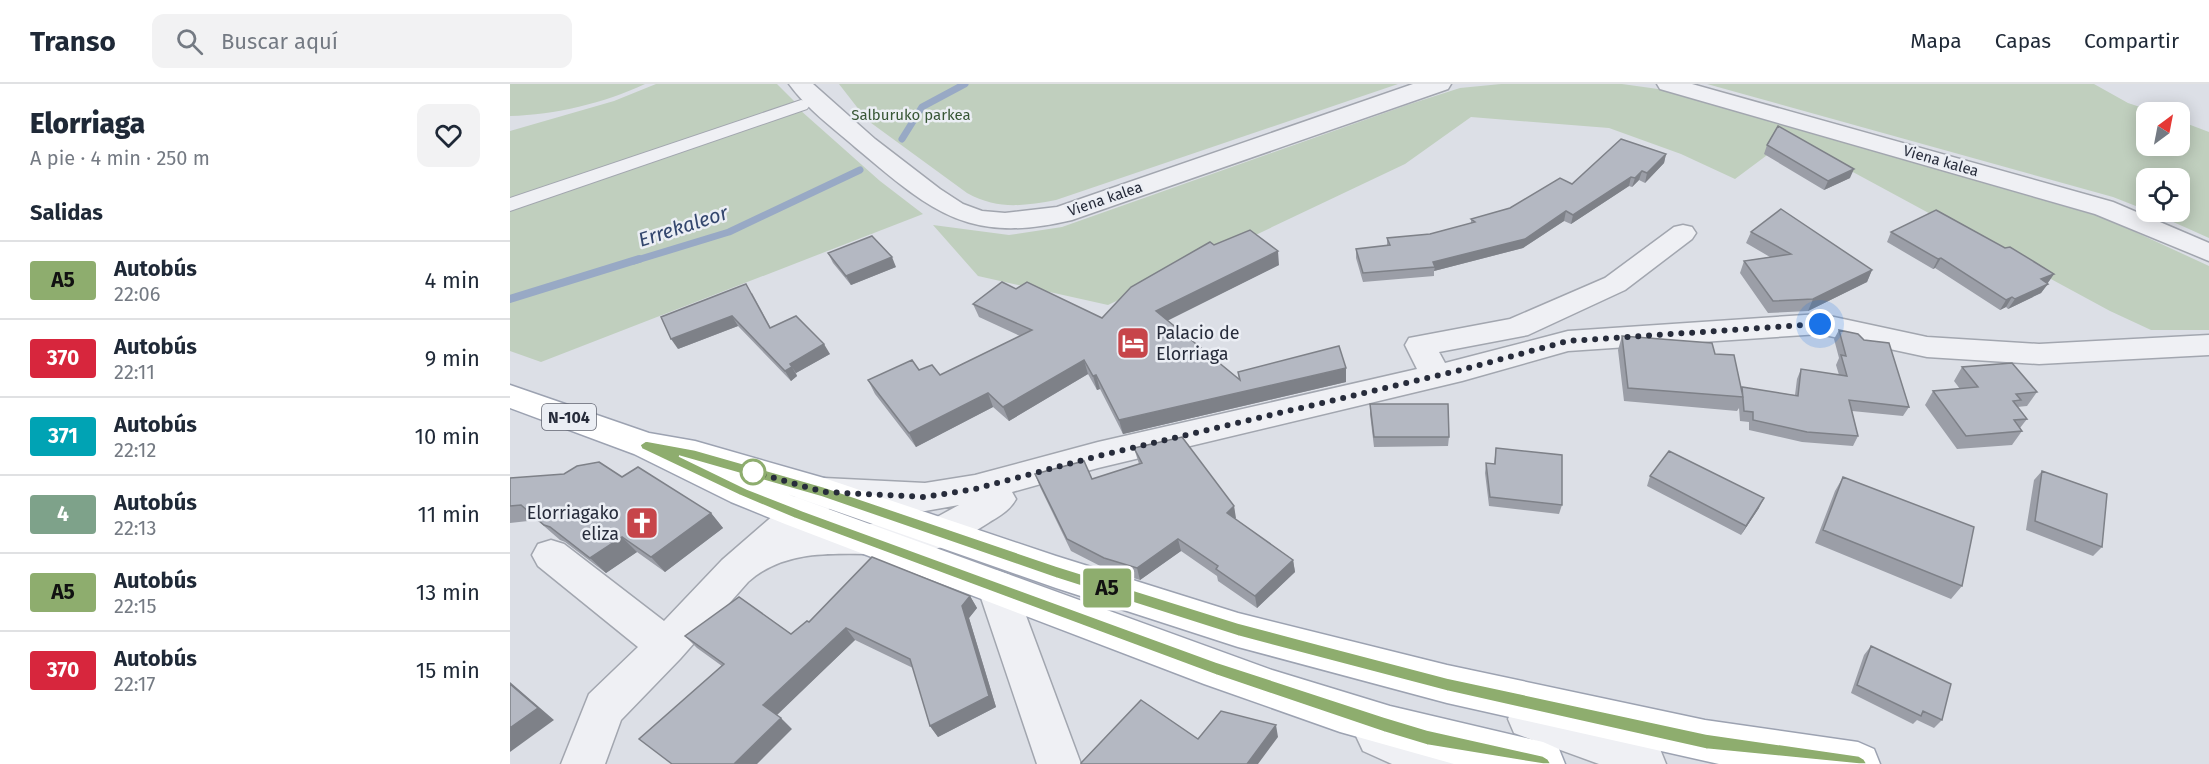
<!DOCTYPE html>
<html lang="es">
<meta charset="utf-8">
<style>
body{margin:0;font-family:"Fira Sans",sans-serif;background:#f2f2f3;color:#1f2937;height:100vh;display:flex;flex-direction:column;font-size:22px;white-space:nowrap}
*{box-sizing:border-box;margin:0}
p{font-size:20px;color:#747a83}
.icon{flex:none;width:33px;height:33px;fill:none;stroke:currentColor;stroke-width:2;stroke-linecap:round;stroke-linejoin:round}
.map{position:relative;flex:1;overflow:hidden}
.side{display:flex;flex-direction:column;background:#fff;width:510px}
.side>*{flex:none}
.badge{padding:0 12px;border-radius:4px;font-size:21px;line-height:39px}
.needle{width:39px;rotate:32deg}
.fabs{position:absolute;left:1626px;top:18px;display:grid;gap:12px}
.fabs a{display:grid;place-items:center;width:54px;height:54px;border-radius:12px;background:#fff;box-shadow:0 3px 15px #0003;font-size:30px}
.you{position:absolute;width:30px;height:30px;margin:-15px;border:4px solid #fff;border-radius:50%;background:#1a73e8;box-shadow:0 0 0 9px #1a73e833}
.map>.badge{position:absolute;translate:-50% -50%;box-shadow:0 0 0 3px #fff}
h2{padding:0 30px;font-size:22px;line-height:54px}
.round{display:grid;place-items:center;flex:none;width:63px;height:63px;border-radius:12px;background:#f2f2f3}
.summary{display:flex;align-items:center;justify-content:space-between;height:102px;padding:0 30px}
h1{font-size:28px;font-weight:800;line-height:45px}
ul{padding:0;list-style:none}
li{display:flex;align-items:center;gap:18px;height:78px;padding:0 30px;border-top:2px solid #e0e1e3}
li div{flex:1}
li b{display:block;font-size:22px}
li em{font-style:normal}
li .badge{min-width:66px;font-weight:700;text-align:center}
header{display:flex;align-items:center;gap:36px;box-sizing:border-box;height:84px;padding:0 30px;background:#fff;border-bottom:2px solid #e0e1e3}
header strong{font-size:28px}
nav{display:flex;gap:33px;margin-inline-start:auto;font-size:21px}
.search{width:420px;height:54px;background:#f2f2f3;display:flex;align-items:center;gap:15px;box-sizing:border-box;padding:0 21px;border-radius:12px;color:#747a83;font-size:22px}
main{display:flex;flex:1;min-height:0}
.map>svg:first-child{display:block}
.green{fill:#c0cfbe}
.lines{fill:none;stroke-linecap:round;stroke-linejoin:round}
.stream-far1{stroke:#98a9c5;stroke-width:7}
.stream{stroke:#98a9c5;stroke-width:8}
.pedestrian-casing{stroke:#a2a6af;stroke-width:2}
.minor-casing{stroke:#a2a6af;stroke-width:3}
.primary-casing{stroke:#9ca2b1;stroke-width:3}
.pedestrian{fill:#eff0f4;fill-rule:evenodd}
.minor{fill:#eff0f4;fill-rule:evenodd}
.primary{fill:#fff;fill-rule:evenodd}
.wall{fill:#9b9ea7}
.shaded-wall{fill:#7e8188}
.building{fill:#b4b8c2;stroke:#7e8188;stroke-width:1.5}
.line{fill:#8ead6e;stroke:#fff;stroke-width:1.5}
.walk{stroke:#272c3b;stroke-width:6;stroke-dasharray:0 10.8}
.stop-dot{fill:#fff;stroke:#8ead6e;stroke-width:3}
.labels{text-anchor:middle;stroke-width:5;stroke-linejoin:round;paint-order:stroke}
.far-park-label{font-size:15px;fill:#375635;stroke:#ebeef4}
.far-street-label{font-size:15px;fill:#272c3b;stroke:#ebeef4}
.shield{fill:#ebeef4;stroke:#626672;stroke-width:1.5}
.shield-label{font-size:16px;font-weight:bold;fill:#272c3b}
.poi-label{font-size:18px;fill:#272c3b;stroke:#ebeef4;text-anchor:start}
.water-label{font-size:20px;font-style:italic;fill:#33466d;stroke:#ebeef4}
</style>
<header>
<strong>Transo</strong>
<div class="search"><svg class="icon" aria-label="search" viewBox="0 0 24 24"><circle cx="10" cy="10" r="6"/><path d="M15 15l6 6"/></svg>Buscar aquí</div>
<nav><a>Mapa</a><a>Capas</a><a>Compartir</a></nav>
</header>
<main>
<section class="side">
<div class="summary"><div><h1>Elorriaga</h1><p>A pie · 4 min · 250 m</p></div><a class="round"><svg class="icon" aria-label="heart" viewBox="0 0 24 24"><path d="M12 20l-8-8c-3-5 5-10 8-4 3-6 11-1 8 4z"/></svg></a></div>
<h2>Salidas</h2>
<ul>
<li><span class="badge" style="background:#8ead6e;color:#111">A5</span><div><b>Autobús</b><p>22:06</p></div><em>4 min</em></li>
<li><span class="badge" style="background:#d7263d;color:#fff">370</span><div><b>Autobús</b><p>22:11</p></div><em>9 min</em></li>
<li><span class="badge" style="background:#00a3b4;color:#fff">371</span><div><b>Autobús</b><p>22:12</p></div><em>10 min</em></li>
<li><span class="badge" style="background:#7ea28a;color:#fff">4</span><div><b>Autobús</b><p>22:13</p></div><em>11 min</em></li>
<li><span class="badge" style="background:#8ead6e;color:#111">A5</span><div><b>Autobús</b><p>22:15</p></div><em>13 min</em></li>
<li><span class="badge" style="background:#d7263d;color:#fff">370</span><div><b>Autobús</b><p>22:17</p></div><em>15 min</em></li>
</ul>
</section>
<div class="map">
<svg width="1699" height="680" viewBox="0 0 1699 680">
<rect width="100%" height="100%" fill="#dcdfe6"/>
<!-- green -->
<path class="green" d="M0,0h135c-41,19 -90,31 -135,32z
M146,0h121l19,19 -286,100v-72l104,-30z
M329,0h559l-342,116c-33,6 -58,10 -89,-7l-100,-73z
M991,0h121l36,5 447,129 104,48v64h-58l-41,-19 -320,-173 -55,41 -54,-25 -72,-26 -138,-11 -66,47 -297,141 -130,-29 -45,-51 76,10 53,-8 345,-122 53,-17z
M1197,0h387l34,19 27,9h-9v34h34v-25l29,11v106l-58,-26h29v-34h-34v32l-33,-13z
M290,26l80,71 43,33 -382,148 -31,-11v-142z"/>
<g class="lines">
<!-- stream-far1 -->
<path class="stream-far1" d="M392,55l20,-32 43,-23
M124,177l95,-29 131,-62"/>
<!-- stream -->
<path class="stream" d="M0,215l129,-40"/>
<defs>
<path id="pedestrian" d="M291,16l6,1 3,4 -3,4 -297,102v-13z"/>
<path id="minor" d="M279,0h24l62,55 65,50 23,15 19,7 23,2 52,-6 356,-123h38l-3,5 -376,131c-104,25 -141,-9 -217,-73 -22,-19 -49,-39 -66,-63z
M1147,0h35l421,118 96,41v18l-114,-47 -435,-125z
M1173,141l9,2 4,6 -4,6 -67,51 -97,45 -89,17 6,11 123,-32 252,-17 107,23 112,7 170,-9v20l-170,9 -112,-7 -107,-23 -252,17 -106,30 -364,87 -86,24 4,7c-7,13 -19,18 -31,26 -20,13 -44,25 -68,28 -57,6 -122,-13 -169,29l-68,77 -59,61 -16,44h-44l28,-70 49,-47 -100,-81 -6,-11 6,-11 13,-4 13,4 100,77 58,-61 90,-78 12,-4 101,5 50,-8 123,-33 319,-73 -12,-24 4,-7 101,-19 95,-41 69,-51zM449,421l-22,12 -18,6 -108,2 21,-19 93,5z
M486,486l14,5 5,11 66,178h-44l-60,-178 5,-11z
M1019,615l72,22 59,28 6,15h-67l-85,-31 -6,-14 6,-14z
M868,631l78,34 6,15h-70l-29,-13 -7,-15 7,-15z"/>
<path id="primary" d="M0,301l139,48 46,8 129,37 232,78 182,57 209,52 258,55 153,22 16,7 6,15h-161l-272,-61 -209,-56 -182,-59 -269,-94 485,176 118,36 153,36 16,7 6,15h-111l-114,-32 -136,-48 -419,-160 -54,-22 -97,-48 -124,-46z"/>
</defs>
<!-- pedestrian casing -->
<use href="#pedestrian" class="pedestrian-casing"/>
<!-- minor casing -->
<use href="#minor" class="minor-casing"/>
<!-- primary casing -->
<use href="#primary" class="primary-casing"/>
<!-- pedestrian -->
<use href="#pedestrian" class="pedestrian"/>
<!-- minor -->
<use href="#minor" class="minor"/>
<!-- primary -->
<use href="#primary" class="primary"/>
</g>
<!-- wall -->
<path class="wall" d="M1257,61l83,33 -26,12 -60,-36z
M1156,70l-2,9 -19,20 -6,-3 -7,7 -3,-1 -58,38 -7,-3 -41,27 -89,23v5l-71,6 -7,-24v-9l31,-3v-8l43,-4 41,-11v-4l39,-11 62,-24z
M1241,148l121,38 -5,12 -59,29 -40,2 -28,-40 4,-12 26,-4 -24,-14z
M1381,148l163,42 -13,19 -33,16 -2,-2 -6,3 -65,-42 -2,1 -46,-27z
M704,161l65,20 -112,55 72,59 -1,-7 108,10 -223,52 -23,-45 -3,1 -9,-16 -79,47 -16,-14 -77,40 -41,-53 -7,-14 51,-10 21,5 80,-39 -41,-19 -6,-13 43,-15 86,29z
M318,169l68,14 -45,18 -18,-22z
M242,209l19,35 59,26 -34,19 1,3 -6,5 -53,-55 -60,23z
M1329,246l70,77 -6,9 -51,-5 6,25 -5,10 -51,-4 -53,-12v-8l-9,-1 -1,-13 -2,3 -113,-10 -6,-51 4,-14 93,18 26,34 54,7 2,-16 4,-10 38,6 -3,-10 3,-7 -5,-19z
M1452,283l75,25 -10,14 -10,1 10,12 -7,9 2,3 -10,14 -55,4 -32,-44 8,-14 27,-2 -6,-8z
M860,320l79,33 -1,9 -74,1 -4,-33z
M624,364l100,58 1,13 58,41 2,12 -38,36 -39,-27 -1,-5 -36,-25 -41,29 -32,-10 -37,-19 -31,-64 -5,-13 57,5 47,-15z
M986,364l66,57 -3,9 -70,-8 -4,-33 1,-10 8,1z
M1532,387l60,76 -9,9 -67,-26 8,-50z
M1140,392l109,32 -18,27 -94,-49z
M112,393l89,36 12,15 -58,44 -28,-20 -31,21 -41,-31 -5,-2 -23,-20 -27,3v-45z
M1333,393l119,109 -11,13 -136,-56 20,-52z
M460,512l7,12 -8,10 27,89 -58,30 -8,-11 -17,-58 -58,-28 -79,75 16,14 -70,-63 -25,-18 -12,-12 106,-2 18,-12z
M1361,562l71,74 -8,8 -17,-8 -4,4 -62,-31 13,-38z"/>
<!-- shaded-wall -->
<path class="shaded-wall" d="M1156,70l-2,9 -19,20 2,-10z
M1344,85l-4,9 -26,12 4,-9z
M1132,87l-3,9 -7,7 3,-9z
M1121,93l-2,9 -58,38 2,-9z
M1056,127l-2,10 -41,27 -89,23 1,-4 -2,-5z
M768,167l1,14 -120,60 -3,-14z
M382,173l4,10 -45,18 -5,-9z
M1431,174l-6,10 -2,1 5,-10z
M1362,186l-5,12 -59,29 5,-12z
M1544,190l-7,10 -6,-5z
M1538,200l-7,9 -33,16 7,-10z
M1502,213l-6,10 -6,3 6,-10z
M222,232l6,10 -60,23 -7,-10z
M314,260l6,10 -34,19 -6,-9z
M574,276l4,14 -79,47 -6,-14z
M282,283l5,9 -6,5 -6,-10z
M836,284v14l-223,52 -4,-14z
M586,291l4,14 -3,1 -4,-14z
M478,309l5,14 -77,40 -7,-14z
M1254,414l-5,10 -18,27 5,-9z
M724,422l2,12 -7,7 -2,-12z
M201,429l12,15 -58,44 -14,-15z
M112,453l15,15 -31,21 -16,-15z
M668,455l3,12 -41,29 -3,-12z
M783,476l2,12 -38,36 -2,-12z
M460,512l7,12 -8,10 27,89 -58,30 -8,-11 32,-120z
M336,544l9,12 -80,77 -12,-12z
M0,598l44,38 -44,32z
M271,634l11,11 -35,35h-23z
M766,641l2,12 -20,27h-11z"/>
<!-- building -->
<path class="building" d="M1268,42l76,43 -26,12 -61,-36z
M1111,55l45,15 -19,19 -5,-2 -7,7 -4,-1 -58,38 -7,-4 -41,28 -92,23 2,5 -72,6 -7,-24 34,-4 -3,-7 43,-4 45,-12 -4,-3 39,-11 50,-30 12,6z
M1271,125l91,61 -59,29 -40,2 -29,-40 47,-7 -40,-22z
M1426,126l69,38 5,-1 44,27 -13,5 7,5 -33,15 -3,-2 -6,3 -65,-42 -3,1 -47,-27z
M740,146l28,21 -122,60 84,69 -2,-8 101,-26 7,22 -227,52 -23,-45 -3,1 -9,-16 -81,47 -15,-14 -79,40 -41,-53 44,-20 7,10 13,-5 8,10 92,-45 -59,-26 29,-22 14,7 11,-7 75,36 29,-31 79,-45 4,3z
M362,152l20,21 -46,19 -18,-23z
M236,200l24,44 26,-12 28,28 -34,20 2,3 -7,4 -53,-55 -61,23 -10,-22z
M1329,246l19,4 6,6 25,3 20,64 -60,-7 9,36 -51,-4 -54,-12v-8l-9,-1 -2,-24 56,9 3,-27 46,7 -6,-21 5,1z
M1112,252l90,7 3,11 19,1 9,42 -115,-9z
M1502,279l25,29 -21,2 5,6 -8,1 14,18 -13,1 8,11 -56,5 -33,-45 45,-4 -16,-20z
M860,320h78l1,33h-75z
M672,353l52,69 -7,7 66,47 -38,36 -39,-27 2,-3 -40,-27 -41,29 -33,-10 -37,-19 -32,-65 49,-13 8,18 50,-16 -8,-15z
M986,364l66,7v50l-72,-8 -4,-34 9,1z
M1159,367l95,47 -18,28 -96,-50z
M89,378l23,15 16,-10 73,46 -60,44 -29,-20 -32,21 -40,-31 -6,-2 -23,-20 -11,1v-28l54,-4 13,-8z
M1532,387l65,23 -5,53 -67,-26z
M1333,393l131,50 -12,59 -139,-56z
M362,473l98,39 -8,10 27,90 -59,30 -20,-67 -64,-31 -83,77 18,13 -47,46h-62l-33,-25 85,-75 -39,-28 54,-39 52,37 16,-13 2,1z
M1361,562l80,38 -9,36 -19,-9 -2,5 -64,-31z
M0,600l28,24 -28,20z
M631,616l57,39 23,-28 55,14 -29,39h-166v-1z"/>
<!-- line -->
<path class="line" d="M136,357l49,9 129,37 232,79 182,57 83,22 126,33 259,56 153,22 5,3 3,5h-8l-153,-15 -259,-58 -209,-55 -182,-58 -234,-81 -143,-41 68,33 56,22 413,151 168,55 43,13 116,26 5,3 3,5h-8l-116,-19 -43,-13 -168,-57 -422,-157 -55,-23 -97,-46 -2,-4z"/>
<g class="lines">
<!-- walk -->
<path class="walk" d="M243,388l71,20 101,5 50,-8 123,-33 363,-86 107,-29 252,-17"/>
</g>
<!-- icons -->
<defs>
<symbol id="hotel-square" viewBox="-11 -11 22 22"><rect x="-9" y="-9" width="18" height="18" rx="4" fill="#c7454a" stroke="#ebeef4"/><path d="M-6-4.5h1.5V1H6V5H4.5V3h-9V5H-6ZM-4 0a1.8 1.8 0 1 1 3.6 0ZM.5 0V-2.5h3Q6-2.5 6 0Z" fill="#fff"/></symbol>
<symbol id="church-square" viewBox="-11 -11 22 22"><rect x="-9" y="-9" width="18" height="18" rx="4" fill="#c7454a" stroke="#ebeef4"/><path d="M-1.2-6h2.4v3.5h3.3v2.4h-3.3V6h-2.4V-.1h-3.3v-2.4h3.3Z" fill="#fff"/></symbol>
</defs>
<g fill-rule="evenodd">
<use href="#hotel-square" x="604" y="240" width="38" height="38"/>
<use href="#church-square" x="113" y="420" width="38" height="38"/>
</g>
<!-- markers -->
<circle class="stop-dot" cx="243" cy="388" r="12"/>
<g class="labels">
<!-- far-park labels -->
<g class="far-park-label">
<text x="401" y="36">Salburuko parkea</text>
</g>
<!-- far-street labels -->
<g class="far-street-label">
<text transform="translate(1431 77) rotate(16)" y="5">Viena kalea</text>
<text transform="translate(595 115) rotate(-19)" y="5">Viena kalea</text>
</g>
<!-- shield labels -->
<rect class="shield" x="32" y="320" width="54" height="26" rx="4.5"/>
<g class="shield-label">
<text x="59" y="339">N-104</text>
</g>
<!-- poi labels -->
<g class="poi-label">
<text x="646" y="255">Palacio de<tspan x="646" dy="21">Elorriaga</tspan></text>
<text x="109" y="435" text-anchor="end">Elorriagako<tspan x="109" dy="21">eliza</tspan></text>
</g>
<!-- water labels -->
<g class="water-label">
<text transform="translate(173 142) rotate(-18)" y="7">Errekaleor</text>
</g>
</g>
</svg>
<div class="fabs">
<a><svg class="needle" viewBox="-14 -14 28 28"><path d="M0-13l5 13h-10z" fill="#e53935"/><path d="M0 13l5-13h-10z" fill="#747a83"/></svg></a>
<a><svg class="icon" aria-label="locate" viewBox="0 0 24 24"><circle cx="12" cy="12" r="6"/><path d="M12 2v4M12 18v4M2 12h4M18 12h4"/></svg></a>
</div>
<div class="you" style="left:1310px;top:240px"></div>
<b class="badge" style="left:597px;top:504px;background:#8ead6e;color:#111">A5</b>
</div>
</main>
